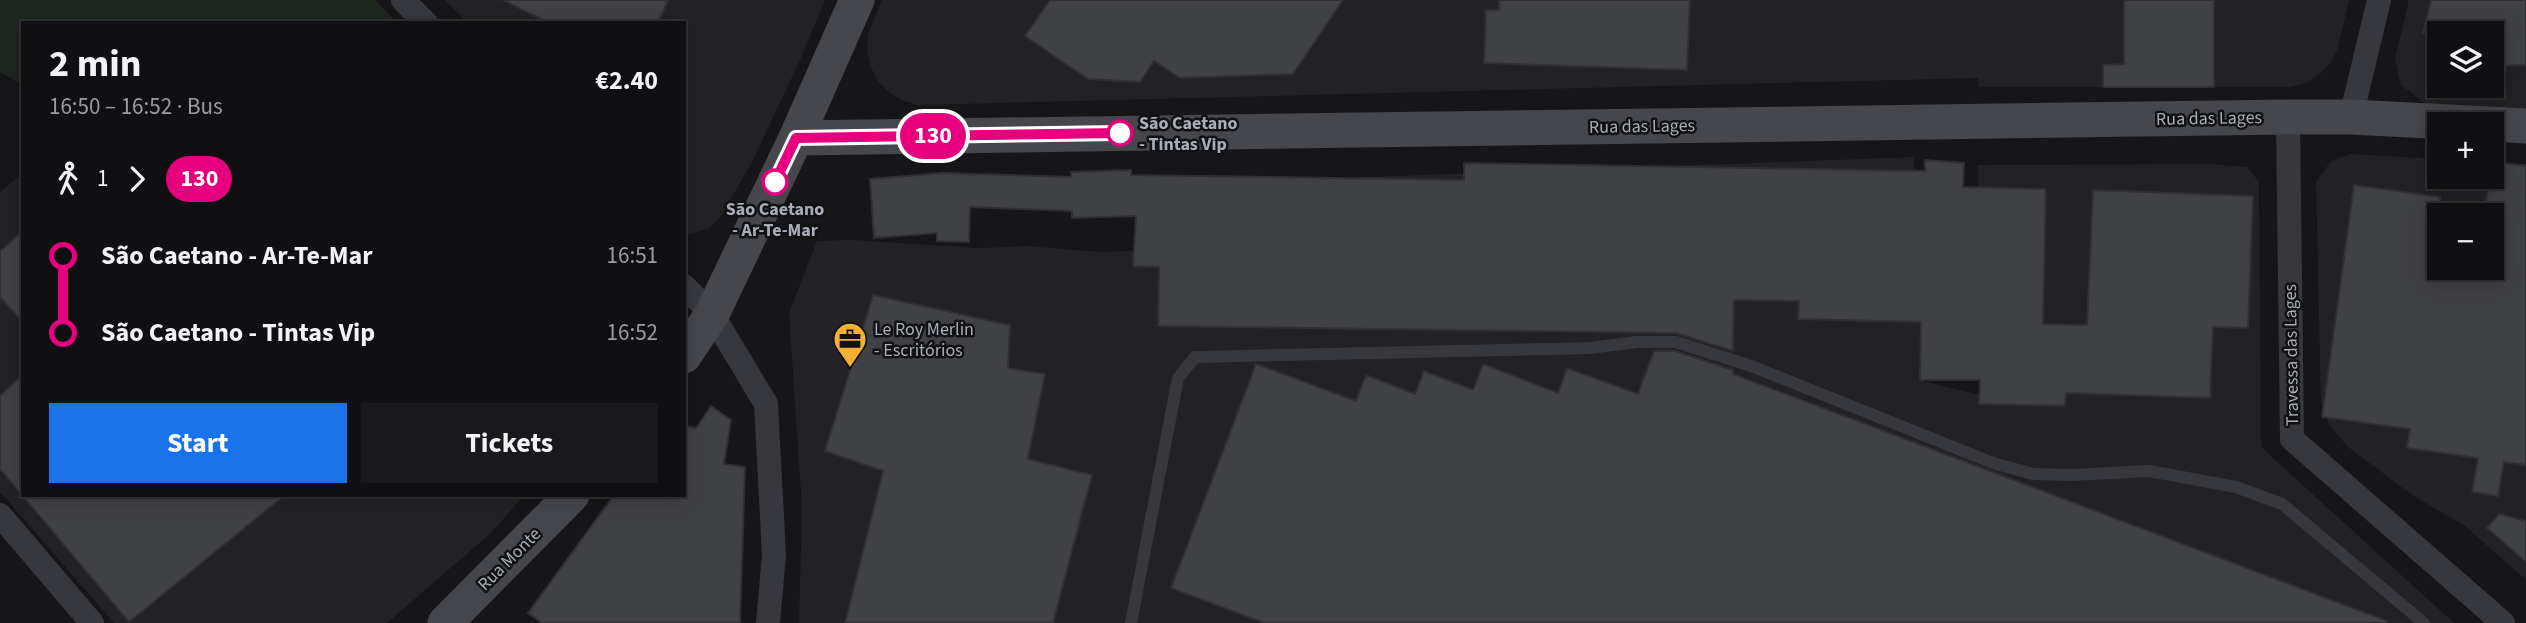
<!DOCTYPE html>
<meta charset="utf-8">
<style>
body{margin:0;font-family:"Source Sans 3",sans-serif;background:#19191b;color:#f1f3f6;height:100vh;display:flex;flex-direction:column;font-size:26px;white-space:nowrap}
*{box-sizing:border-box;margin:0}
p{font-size:23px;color:#9c9d9f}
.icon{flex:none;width:38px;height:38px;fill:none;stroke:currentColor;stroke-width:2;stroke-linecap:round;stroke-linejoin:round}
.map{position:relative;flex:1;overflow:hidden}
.details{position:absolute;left:21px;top:21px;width:665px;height:476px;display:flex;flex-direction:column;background:#101012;border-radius:0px;box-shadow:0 4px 18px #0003,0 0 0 2px #303032}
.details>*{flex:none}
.badge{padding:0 14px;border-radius:23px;font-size:24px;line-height:46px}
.controls{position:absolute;left:2427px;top:21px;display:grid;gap:14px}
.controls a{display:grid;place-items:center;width:77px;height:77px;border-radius:0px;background:#101012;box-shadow:0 4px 18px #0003,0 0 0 2px #303032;font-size:35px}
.map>.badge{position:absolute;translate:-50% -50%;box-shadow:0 0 0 4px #fff}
.legs{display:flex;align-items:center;gap:10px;height:77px;padding:0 28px;font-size:23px}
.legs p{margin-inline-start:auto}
.summary{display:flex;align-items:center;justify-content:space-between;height:119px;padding:0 28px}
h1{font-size:38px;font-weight:700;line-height:52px}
.primary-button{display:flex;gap:14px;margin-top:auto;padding:14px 28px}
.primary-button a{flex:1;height:80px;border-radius:0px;background:#1a73e8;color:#fff;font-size:28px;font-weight:700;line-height:80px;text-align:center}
.primary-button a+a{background:#19191b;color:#f1f3f6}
ul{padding:0 28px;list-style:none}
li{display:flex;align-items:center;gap:24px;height:77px;font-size:26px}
li i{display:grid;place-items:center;width:10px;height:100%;margin:0 9px;background:currentColor}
li i::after{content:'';width:18px;height:18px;margin:-9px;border:5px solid;border-radius:50%;background:#101012}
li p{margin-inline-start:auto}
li:first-child i{background:linear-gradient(#0000 50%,currentColor 0)}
li:last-child i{background:linear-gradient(currentColor 50%,#0000 0)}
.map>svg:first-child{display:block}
.built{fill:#222225;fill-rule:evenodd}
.green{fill:#1e261f}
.building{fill:#404145;stroke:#303034;stroke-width:2}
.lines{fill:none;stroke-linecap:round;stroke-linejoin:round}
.service{stroke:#37383d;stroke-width:12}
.minor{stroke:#37383d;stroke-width:24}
.secondary{stroke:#45474d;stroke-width:35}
.line-1-casing{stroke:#fff;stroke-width:16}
.line-1{stroke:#e6007e;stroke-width:10}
.stop-1-dot{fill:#fff;stroke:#e6007e;stroke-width:3.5}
.labels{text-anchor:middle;stroke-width:5;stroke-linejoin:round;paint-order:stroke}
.street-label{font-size:18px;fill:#a8adb8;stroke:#111113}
.stop-label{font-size:18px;font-weight:bold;fill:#a8adb8;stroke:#111113;text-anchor:start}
.poi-label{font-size:18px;fill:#a8adb8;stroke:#111113;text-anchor:start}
</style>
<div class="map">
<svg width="2526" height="623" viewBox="0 0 2526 623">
<rect width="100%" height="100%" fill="#161618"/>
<!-- built -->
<path class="built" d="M445,0h380l-25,60 -48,102 -31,54 -12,12 -19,6 -6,-1v-210h-217z
M882,0h1467l-11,48 -7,14 -11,12 -14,9 -16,4h-311l-1,-9 -1059,27 -15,-4 -14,-8 -12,-11 -7,-15 -4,-16 1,-17z
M2409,0h117v108l-100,-4 -25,-19 -6,-26zM2440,33h52v53h-52z
M2351,154l88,5 1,18h52v-15l34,2v416l-61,-54 -53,-31 -64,-48 -18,-21 -9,-23 -5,-221 15,-21zM2440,215h52v53h-52z
M1914,157l9,224 57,14 3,-21 -5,-209 233,-1 36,3 12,15 2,265 193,176h-1655l3,-115 -13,-195 28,-72 36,-1 124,8 51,-2 73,6 59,-2 -2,-65z
M23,173v322h501l-33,38 -104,90h-273l-114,-131v-300z"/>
<!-- green -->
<path class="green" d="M0,0h375l22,23h-374v62l-23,-13z"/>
<!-- building -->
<path class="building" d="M503,0h165l-10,23h-109z
M1050,0h293l-50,74 -113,4 -26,-17 -14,21 -52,-3 -63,-43z
M1499,0h191l-3,70 -203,-7 2,-53h13z
M2124,0h90v87h-111v-22l21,-1z
M2431,0h95v65l-34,1v-33h-69z
M1925,160l39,3 -1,24 83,2 -3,135 44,1 6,-135 160,6 -5,132 -35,-1 -3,71 -144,-5 -1,13 -86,-2 1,-24h-60l1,-58 -123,-3 1,-18 -65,-1 -1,51 -57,-18 -518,-7 1,-59 -26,-1 3,-50 -64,2v-7l-102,-4 -1,35 -32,-1v-8l-63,5 -4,-59 73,-6 128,4v-5l60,-2v5l333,5v-17l461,8z
M2492,162l34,4v299l-22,-3 -6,34 -26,-4 6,-34 -71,-10 3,-19 -88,-12 32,-232 86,12v71h52v-53h-8l6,-38h2z
M23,231v91l-23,-25v-46z
M873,295l137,30 -2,43 37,6 -17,85 64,16 -39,148h-208l38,-152 -58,-20z
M1654,351h21l58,19v4l654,247 -1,2h-1122l-93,-35 85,-224 100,37 10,-26 49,19 9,-23 49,19 10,-26 75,29 9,-25 71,26z
M23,374v121h262l-156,127 -129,-153v-73z
M711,406l20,14 -7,44 21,3 -5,156h-198l-14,-10 86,-118h70v-69l12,2z
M2499,514l27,7v41l-39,-34z"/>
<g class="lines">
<!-- service -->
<path class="service" d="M1131,623l47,-245 17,-21 395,-9 47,-6h39l78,25 239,96 40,11 39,1 77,-4 87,16 46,17 142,119"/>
<!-- minor -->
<path class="minor" d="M403,0l23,23
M2288,117l4,322 211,184
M2351,117l28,-117
M684,286l28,28 54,90 8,151 -6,68
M0,515l92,108"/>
<!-- secondary -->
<path class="secondary" d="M2492,124l34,2
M796,138l1492,-21h63l137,7
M684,356l28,-42 84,-176 61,-138
M445,623l127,-128"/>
</g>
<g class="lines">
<defs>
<path id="line-1" d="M775,182l21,-44 324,-5"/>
</defs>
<!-- line-1 casing -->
<use href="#line-1" class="line-1-casing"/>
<!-- line-1 -->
<use href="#line-1" class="line-1"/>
</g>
<!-- icons -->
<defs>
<symbol id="office-pin" viewBox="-11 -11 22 30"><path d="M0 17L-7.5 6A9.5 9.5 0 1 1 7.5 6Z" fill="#f2b134" stroke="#111113"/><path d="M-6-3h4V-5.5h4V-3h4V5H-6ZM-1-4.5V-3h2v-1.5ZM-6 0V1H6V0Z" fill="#111"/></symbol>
</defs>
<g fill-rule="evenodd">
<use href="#office-pin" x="831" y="320" width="38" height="52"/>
</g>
<!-- markers -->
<g class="stop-1-dot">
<circle cx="1120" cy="133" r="12"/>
<circle cx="775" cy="182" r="12"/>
</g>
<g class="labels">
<!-- street labels -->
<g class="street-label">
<text transform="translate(2209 118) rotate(-1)" y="6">Rua das Lages</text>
<text transform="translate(1642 126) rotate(-1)" y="6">Rua das Lages</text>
<text transform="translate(2291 355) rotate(-91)" y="6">Travessa das Lages</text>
<text transform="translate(509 559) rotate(-45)" y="6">Rua Monte</text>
</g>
<!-- stop labels -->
<g class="stop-label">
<text x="1139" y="129">São Caetano<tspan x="1139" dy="21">- Tintas Vip</tspan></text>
<text x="775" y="215" text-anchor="middle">São Caetano<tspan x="775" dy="21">- Ar-Te-Mar</tspan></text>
</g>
<!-- poi labels -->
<g class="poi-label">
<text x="874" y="335">Le Roy Merlin<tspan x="874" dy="21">- Escritórios</tspan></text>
</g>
</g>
</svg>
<div class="controls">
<a><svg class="icon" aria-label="layers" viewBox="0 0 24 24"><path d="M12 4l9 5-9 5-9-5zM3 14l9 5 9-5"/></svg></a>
<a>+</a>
<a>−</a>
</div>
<b class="badge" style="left:933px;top:136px;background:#e6007e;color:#fff">130</b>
<section class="details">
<div class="summary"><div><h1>2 min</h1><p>16:50 – 16:52 · Bus</p></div><b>€2.40</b></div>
<div class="legs"><svg class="icon" aria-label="walk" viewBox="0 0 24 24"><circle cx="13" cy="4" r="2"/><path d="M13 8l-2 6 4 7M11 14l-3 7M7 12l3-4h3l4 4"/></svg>1<svg class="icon" aria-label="forward" viewBox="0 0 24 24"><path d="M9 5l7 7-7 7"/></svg><b class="badge" style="background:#e6007e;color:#fff">130</b></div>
<ul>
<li><i style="color:#e6007e"></i><b>São Caetano - Ar-Te-Mar</b><p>16:51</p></li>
<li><i style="color:#e6007e"></i><b>São Caetano - Tintas Vip</b><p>16:52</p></li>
</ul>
<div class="primary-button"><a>Start</a><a>Tickets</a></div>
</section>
</div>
